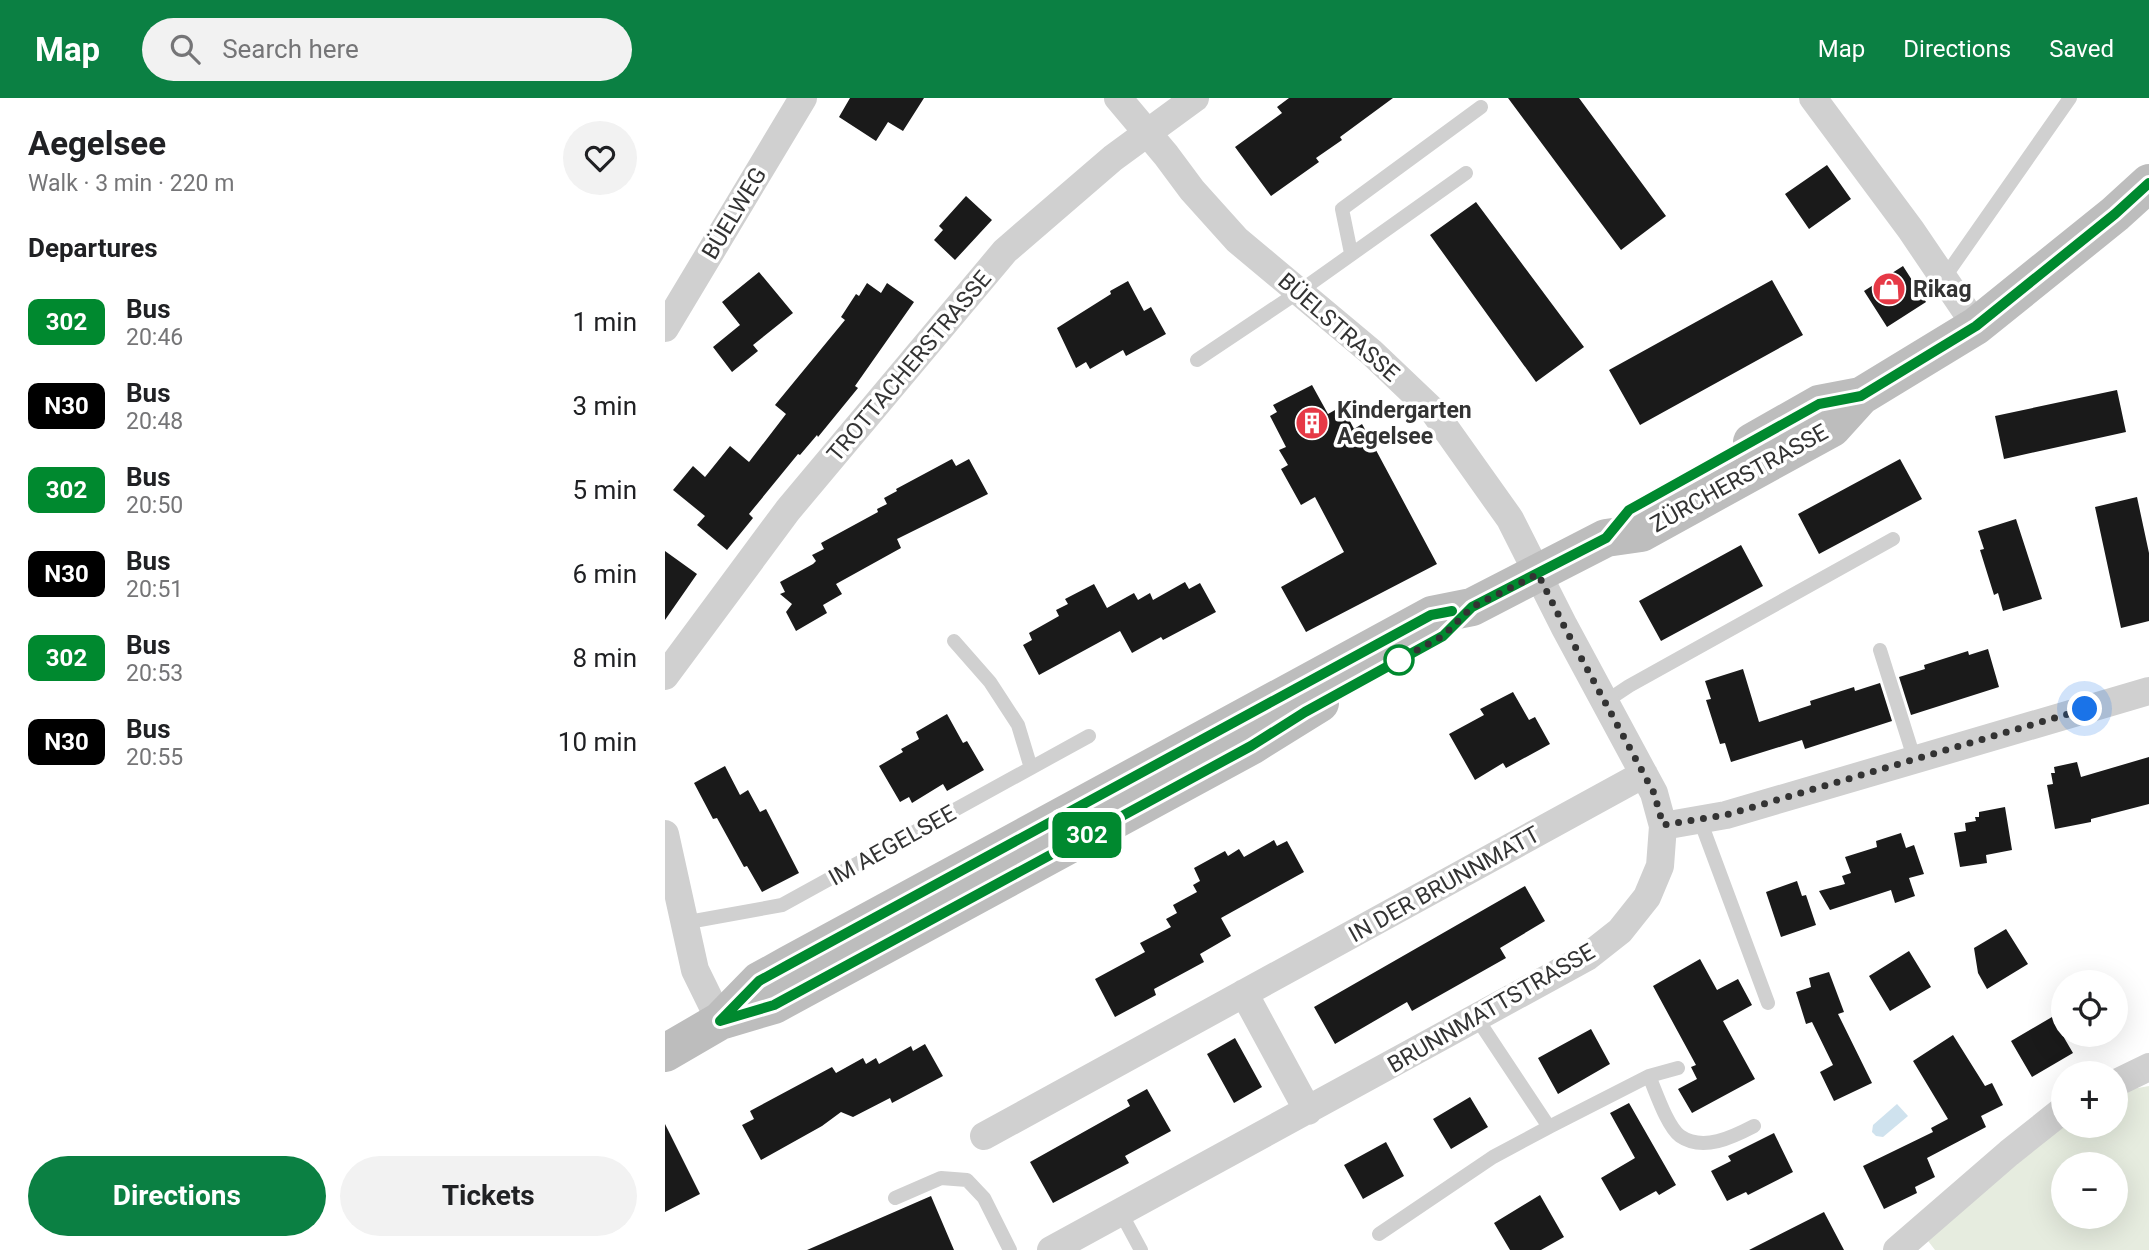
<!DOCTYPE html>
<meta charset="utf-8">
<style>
body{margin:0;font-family:Roboto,sans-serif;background:#f2f2f2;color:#202124;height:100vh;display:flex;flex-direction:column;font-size:26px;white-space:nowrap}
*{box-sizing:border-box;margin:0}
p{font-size:23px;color:#757577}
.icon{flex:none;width:38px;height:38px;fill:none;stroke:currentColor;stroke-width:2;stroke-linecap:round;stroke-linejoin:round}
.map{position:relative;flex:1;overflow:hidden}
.sheet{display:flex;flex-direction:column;background:#fff;width:665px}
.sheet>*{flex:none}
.badge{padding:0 14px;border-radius:10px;font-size:24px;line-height:46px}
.buttons{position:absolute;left:1386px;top:872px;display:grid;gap:14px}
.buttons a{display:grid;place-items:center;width:77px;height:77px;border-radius:50%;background:#fff;box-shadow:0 7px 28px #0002;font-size:35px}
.you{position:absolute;width:35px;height:35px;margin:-18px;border:5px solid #fff;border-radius:50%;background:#1a73e8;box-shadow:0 0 0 10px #1a73e833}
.map>.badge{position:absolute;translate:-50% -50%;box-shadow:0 0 0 4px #fff}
h2{padding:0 28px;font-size:26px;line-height:63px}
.round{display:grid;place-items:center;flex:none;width:74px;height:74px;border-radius:37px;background:#f2f2f2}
.overview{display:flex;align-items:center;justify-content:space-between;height:119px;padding:0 28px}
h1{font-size:33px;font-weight:700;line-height:52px}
.button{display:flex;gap:14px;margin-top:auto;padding:14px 28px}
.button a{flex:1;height:80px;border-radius:42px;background:#0b8043;color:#fff;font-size:28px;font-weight:700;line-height:80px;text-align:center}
.button a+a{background:#f2f2f2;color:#202124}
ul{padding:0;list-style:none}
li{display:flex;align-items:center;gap:21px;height:84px;padding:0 28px}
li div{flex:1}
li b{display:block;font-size:26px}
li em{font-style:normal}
li .badge{min-width:77px;font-weight:700;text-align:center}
header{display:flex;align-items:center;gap:42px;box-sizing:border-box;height:98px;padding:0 35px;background:#0b8043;color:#fff}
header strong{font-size:33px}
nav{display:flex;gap:38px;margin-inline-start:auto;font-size:24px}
.search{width:490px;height:63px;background:#f2f2f2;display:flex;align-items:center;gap:18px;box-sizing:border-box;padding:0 24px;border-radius:38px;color:#757577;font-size:26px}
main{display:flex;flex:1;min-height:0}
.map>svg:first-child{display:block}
.green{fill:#e6ecdf;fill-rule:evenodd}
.water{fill:#cfe2ee}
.building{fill:#1a1a1a}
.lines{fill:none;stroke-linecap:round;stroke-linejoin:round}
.lane{stroke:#d0d0d0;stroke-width:14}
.street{stroke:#d0d0d0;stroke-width:28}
.secondary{stroke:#bdbdbd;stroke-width:38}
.line-casing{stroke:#fff;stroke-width:16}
.line{stroke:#00892f;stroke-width:10}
.walk{stroke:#333;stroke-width:7;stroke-dasharray:0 12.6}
.stop-dot{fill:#fff;stroke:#00892f;stroke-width:3.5}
.labels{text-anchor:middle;stroke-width:7;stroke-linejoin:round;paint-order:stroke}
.street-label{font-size:23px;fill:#333;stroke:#fff}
.poi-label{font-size:23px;font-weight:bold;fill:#333;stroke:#fff;text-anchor:start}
</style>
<header>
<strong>Map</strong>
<div class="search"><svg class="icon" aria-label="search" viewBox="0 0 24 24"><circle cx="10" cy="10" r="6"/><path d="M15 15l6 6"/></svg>Search here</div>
<nav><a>Map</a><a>Directions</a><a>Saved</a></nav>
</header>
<main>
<section class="sheet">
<div class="overview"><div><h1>Aegelsee</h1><p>Walk · 3 min · 220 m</p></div><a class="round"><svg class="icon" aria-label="heart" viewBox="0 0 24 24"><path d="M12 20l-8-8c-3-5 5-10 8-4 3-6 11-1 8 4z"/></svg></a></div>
<h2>Departures</h2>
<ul>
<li><span class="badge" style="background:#00892f;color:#fff">302</span><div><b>Bus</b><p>20:46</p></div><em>1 min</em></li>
<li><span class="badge" style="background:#000;color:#fff">N30</span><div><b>Bus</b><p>20:48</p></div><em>3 min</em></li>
<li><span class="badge" style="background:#00892f;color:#fff">302</span><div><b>Bus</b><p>20:50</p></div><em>5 min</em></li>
<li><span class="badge" style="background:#000;color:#fff">N30</span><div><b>Bus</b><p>20:51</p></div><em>6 min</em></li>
<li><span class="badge" style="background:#00892f;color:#fff">302</span><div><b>Bus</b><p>20:53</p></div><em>8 min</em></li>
<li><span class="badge" style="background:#000;color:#fff">N30</span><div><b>Bus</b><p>20:55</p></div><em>10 min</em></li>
</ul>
<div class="button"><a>Directions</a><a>Tickets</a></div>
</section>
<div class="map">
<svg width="1484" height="1152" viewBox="0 0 1484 1152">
<rect width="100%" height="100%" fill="#fff"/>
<!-- green -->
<path class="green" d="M1484,988v164h-214l-10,-13 138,-112h53v-33zM1398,1066h53v52h-53z"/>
<!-- water -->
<path class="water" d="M1232,1006l11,12 -25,21 -7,-1 -4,-4 1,-7z"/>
<!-- building -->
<path class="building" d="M185,0h74l-21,33 -15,-9 -12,19 -37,-24z
M624,0h104l-53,39 2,3 -26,18 3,4 -48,34 -36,-49 47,-34 -5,-6z
M843,0h71l87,118 -45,34z
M1162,67l24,34 -42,30 -24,-35z
M301,98l26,24 -37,40 -21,-20 9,-10 -4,-4z
M811,104l108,145 -48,35 -106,-147z
M1238,168l23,36 -39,25 -23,-36z
M94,174l34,41 -40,32 5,6 -26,21 -19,-25 27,-22 -18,-23z
M1107,182l31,55 -163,90 -31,-55z
M463,183l16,30 7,-4 15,27 -40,22 -3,-6 -33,19 -4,-7 -10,6 -19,-40 54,-34 -1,-3z
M202,185l14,10 6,-10 27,19 -59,84 3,2 -40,49 -1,-2 -17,20 -2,-1 -49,60 4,4 -26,32 -30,-25 8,-9 -32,-26 20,-24 12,11 25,-31 19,16 37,-48 -11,-9 70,-85 -4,-3 15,-23 3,2z
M647,287l16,29 14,-8 12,23 8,-5 75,140 -131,68 -25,-45 63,-35 -29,-55 -14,8 -20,-36 7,-4 -9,-15 7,-3 -16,-31 7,-4 -4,-7z
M1452,292l9,42 -122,27 -9,-43z
M287,361l4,7 13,-7 19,35 -91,45 4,9 -65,36 6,10 -19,11 4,8 -31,18 -10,-19 6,-8 -12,-10 5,-2 -5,-10 33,-18 3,-3 -4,-6 12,-6 -3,-6 57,-31 -1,-3 10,-5 -3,-6 13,-7 -1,-2z
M1235,361l22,40 -103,55 -21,-40z
M1472,399l12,56v68l-28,7 -26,-121z
M1351,421l26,80 -39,12 -5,-18 -4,2 -14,-45 4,-1 -6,-18z
M1076,447l22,41 -102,55 -22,-40z
M0,453l32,23 -32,46z
M520,484l4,7 11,-6 16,29 -53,28 -2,-3 -29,16 -12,-22 -81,44 -16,-30 9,-5 -3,-7 30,-17 -3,-6 12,-6 -3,-5 29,-15 13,24 27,-15 4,7 12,-7 3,7z
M1323,551l11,38 -88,28 -12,-38 26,-8 -1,-4 44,-14 1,4z
M1078,571l16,53 52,-17 -1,-4 44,-14 1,4 25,-8 12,38 -87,28 -3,-9 -71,22 -6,-19 -5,1 -14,-44 5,-1 -6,-18z
M848,594l16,28 6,-3 15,27 -44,24 -3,-5 -28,17 -26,-46 35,-19 -4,-6z
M282,616l16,29 4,-2 17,29 -37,21 -4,-7 -31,19 -3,-6 -9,5 -21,-36 24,-14 -2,-3 18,-10 -3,-7z
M1484,659v47l-58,15v3l-36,7 -8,-44 6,-1 -2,-11h4l-1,-6 23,-5 4,15z
M60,668l15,29 8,-5 12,22 6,-3 33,64 -37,19 -15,-26 -3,1 -27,-49 -4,1 -19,-36z
M1340,709l7,43 -26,5 1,8 -27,4 -6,-34 12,-2 -1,-8 11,-2 -1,-4h4v-5z
M1236,735l5,15 8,-3 10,29 -15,4 6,18 -20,7 -4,-13 -61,20 -11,-19 26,-7 -3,-8 9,-3 -6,-16 32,-10 -1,-6z
M609,742l3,6 10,-5 17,31 -83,46 10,18 -31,18 4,8 -50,27 2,6 -41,22 -20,-38 50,-27 -5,-9 31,-16 -5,-8 11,-6 -4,-8 24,-13 -4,-7 7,-4 -6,-13 31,-17 3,5 11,-7 5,8z
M1132,783l5,15 4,-1 10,30 -35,12 -15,-45z
M860,788l20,35 -45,27 6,10 -94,53 -5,-9 -72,42 -21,-37z
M1341,831l22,35 -41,25 -9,-16 -4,-25z
M1244,853l22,36 -41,24 -21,-35z
M1035,861l17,31 21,-11 14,26 -29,16 32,58 -63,34 -14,-24 19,-10 -6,-12 5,-2 -43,-79z
M1164,874l15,40 -6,2 34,69 -38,18 -14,-29 13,-7 -21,-43 -6,2 -10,-32 15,-5 -2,-9z
M1387,919l21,36 -41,24 -21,-36z
M926,931l19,35 -52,30 -20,-36z
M1288,937l32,51 7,-3 11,22 -22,11 5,11 -59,31 8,19 -20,10 2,6 -33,16 -21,-43 70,-34 -2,-4 17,-9 -35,-58z
M570,940l27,49 -28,16 -27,-49z
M260,946l18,32 -51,27 -2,-5 -37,19 -12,-5 -19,14 -61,34 -19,-35 12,-6 -4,-8 82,-44 4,6 27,-15 3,6 10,-6 3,6 32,-18 2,5z
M482,991l24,42 -46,25 4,7 -76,40 -23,-41 100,-56 -3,-6z
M805,999l18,30 -37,22 -18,-30z
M964,1005l47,82 -17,10 -3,-4 -36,20 -19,-33 34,-20 -25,-45z
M0,1026l35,70 -35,18z
M1109,1035l19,39 -45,23 -2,-3 -19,9 -16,-30 20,-10 -3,-5z
M721,1044l18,34 -41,23 -19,-34z
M875,1097l24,42 -23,13h-31l-16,-27z
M266,1098l23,54h-147z
M1159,1114l20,38h-95z"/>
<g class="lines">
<!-- lane -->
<path class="lane" d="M686,155l-9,-44 139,-102
M1279,180l126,-180
M532,262l103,-69 166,-118
M289,543l36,41 28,43 13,43
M1215,552l35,111
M940,604l24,-16 264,-147
M1035,722l68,183
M18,825l99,-18 307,-169
M811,919l73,110 100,-51 29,-8
M984,978c7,16 18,50 31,60 23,16 53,1 74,-10
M230,1100l46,-20 26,2 17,18 26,52
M456,1115l20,37
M714,1136l114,-77 56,-30"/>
<!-- street -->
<path class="street" d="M1148,0l98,132 65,96
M0,230l138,-230
M0,578l123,-166 217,-259 108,-93 82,-60
M998,728l63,-11 423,-124
M0,736l30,136 25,51
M579,895l64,118
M1451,985l33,-16
M319,1038l660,-362
M386,1152l536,-293 33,-26 27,-34 13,-31 3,-40 -9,-33 -90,-167 -54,-107 -76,-107 -63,-60 -134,-112 -45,-50 -26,-35 -48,-57
M1232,1152l112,-97 54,-43"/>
<!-- secondary -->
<path class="secondary" d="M1087,344l67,-38 42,-8
M55,923l39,-40 29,-16 644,-350 40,-8 134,-69 35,-5 191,-105 29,-32 115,-70 139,-112 34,-31
M0,955l55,-32 54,-16 477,-259 69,-43"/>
</g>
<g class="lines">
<defs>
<path id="line" d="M787,513l-21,4 -643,350 -29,16 -39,40 54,-16 477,-259 54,-34 138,-76 29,-29 134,-69 23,-28 190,-106 42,-8 115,-70 139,-112 34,-31"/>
</defs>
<!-- line casing -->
<use href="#line" class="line-casing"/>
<!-- line -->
<use href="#line" class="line"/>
<!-- walk -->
<path class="walk" d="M734,562l-2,1 46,-25 29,-29 66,-33 26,52 90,167 9,32 63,-10 359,-106"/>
</g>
<!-- icons -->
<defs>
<symbol id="shop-disc" viewBox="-11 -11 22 22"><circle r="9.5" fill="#e63946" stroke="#fff"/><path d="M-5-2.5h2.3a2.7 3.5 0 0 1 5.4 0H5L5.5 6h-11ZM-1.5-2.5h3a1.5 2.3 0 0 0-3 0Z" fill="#fff"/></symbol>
<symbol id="building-disc" viewBox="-11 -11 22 22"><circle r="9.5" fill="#e63946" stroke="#fff"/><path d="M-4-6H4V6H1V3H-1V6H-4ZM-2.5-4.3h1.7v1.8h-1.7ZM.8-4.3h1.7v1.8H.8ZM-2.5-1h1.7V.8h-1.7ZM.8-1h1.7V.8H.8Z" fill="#fff"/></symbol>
</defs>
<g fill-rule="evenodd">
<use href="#shop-disc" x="1205" y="172" width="38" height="38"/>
<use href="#building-disc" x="628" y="306" width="38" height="38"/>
</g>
<!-- markers -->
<circle class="stop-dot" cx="734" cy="562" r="14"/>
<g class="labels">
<!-- street labels -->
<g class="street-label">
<text transform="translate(69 115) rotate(-59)" y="8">BÜELWEG</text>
<text transform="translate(674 229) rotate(41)" y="8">BÜELSTRASSE</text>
<text transform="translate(244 268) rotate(-50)" y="8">TROTTACHERSTRASSE</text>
<text transform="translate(1074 380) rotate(-29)" y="8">ZÜRCHERSTRASSE</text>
<text transform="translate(227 747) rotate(-29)" y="8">IM AEGELSEE</text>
<text transform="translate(779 786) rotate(-29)" y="8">IN DER BRUNNMATT</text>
<text transform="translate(826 910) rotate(-30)" y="8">BRUNNMATTSTRASSE</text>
</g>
<!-- poi labels -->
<g class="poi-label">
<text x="1248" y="199">Rikag</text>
<text x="672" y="320">Kindergarten<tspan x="672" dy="26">Aegelsee</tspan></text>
</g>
</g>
</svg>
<div class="buttons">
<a><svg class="icon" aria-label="locate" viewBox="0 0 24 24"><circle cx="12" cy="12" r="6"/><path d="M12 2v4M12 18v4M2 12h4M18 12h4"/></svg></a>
<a>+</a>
<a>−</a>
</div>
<div class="you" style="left:1420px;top:611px"></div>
<b class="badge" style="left:422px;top:737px;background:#00892f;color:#fff">302</b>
</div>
</main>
